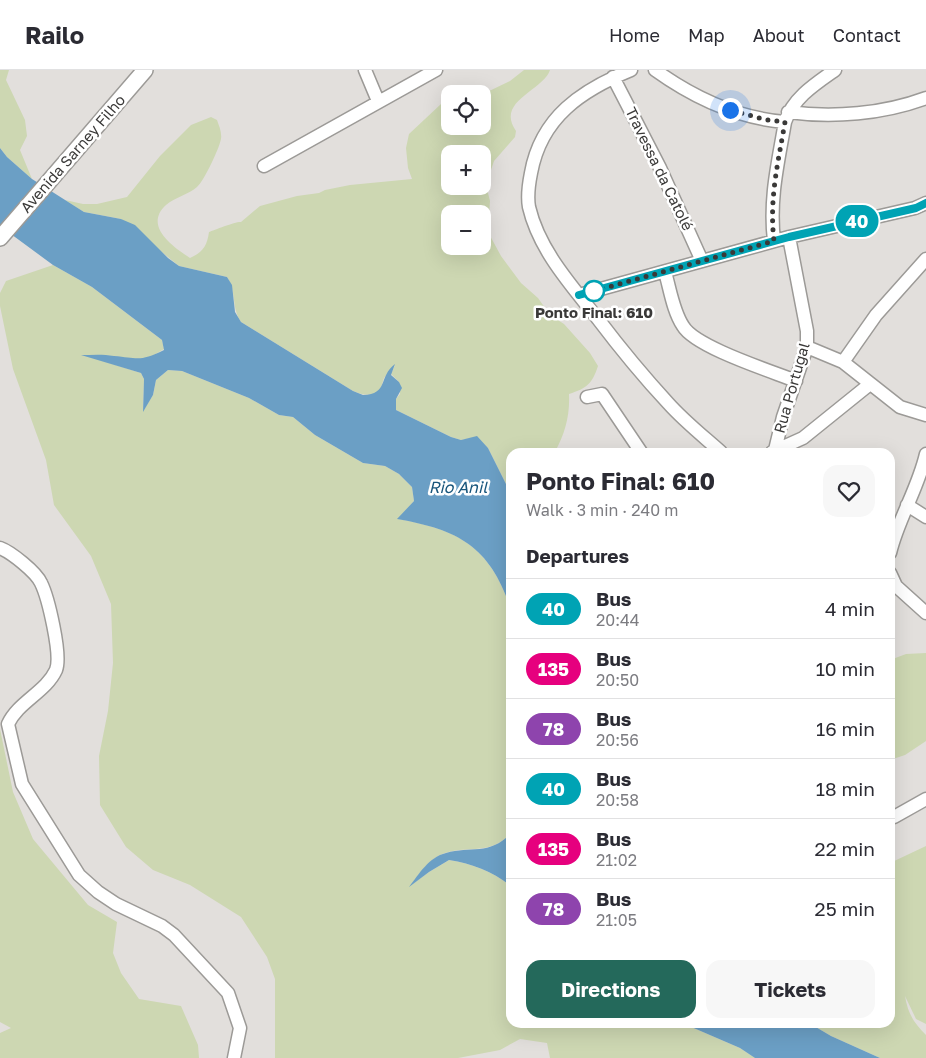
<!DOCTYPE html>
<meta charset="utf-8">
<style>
body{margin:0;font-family:"Golos Text",sans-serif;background:#f7f7f7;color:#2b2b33;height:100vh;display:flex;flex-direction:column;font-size:19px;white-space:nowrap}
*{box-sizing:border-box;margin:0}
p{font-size:16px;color:#7c7c81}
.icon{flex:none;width:28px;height:28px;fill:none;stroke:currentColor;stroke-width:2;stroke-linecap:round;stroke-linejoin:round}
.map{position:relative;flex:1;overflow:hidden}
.drawer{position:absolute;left:506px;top:378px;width:389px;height:580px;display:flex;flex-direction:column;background:#fff;border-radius:15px;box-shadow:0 5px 20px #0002}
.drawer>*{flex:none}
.badge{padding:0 10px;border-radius:16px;font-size:18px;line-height:32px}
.controls{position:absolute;left:441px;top:15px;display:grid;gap:10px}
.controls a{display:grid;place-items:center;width:50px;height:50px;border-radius:10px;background:#fff;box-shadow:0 5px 20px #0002;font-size:25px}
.you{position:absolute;width:25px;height:25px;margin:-12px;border:4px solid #fff;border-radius:50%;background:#1a73e8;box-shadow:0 0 0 8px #1a73e833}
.map>.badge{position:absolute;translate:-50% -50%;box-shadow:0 0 0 2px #fff}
h2{padding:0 20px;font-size:19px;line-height:45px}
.round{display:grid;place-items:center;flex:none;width:52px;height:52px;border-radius:15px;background:#f7f7f7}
.headline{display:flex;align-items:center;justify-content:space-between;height:85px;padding:0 20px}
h1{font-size:24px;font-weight:700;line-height:38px}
.cta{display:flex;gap:10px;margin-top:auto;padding:10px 20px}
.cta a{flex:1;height:58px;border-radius:15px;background:#24695b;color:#fff;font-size:20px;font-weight:700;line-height:58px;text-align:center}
.cta a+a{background:#f7f7f7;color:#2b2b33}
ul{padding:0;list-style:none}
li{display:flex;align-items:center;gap:15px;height:60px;padding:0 20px;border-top:1px solid #e1e1e2}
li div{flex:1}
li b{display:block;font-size:19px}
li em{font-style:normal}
li .badge{min-width:55px;font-weight:700;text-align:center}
header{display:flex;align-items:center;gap:30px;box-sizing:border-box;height:70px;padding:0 25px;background:#fff;border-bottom:1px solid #e1e1e2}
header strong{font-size:24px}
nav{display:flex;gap:28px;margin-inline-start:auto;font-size:18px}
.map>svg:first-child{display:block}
.green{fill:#cdd7b2;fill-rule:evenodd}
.water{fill:#6b9fc5}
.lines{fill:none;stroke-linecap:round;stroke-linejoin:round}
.minor-casing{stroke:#9c9a97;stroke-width:15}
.tertiary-casing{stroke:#9c9a97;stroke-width:18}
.minor{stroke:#fff;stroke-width:12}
.tertiary{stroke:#fff;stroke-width:15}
.line-casing{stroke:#fff;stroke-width:11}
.line{stroke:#00a3b4;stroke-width:8}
.walk{stroke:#3a3938;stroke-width:5;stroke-dasharray:0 9}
.stop-dot{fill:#fff;stroke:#00a3b4;stroke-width:2.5}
.labels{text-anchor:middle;stroke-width:5;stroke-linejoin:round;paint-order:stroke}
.street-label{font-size:15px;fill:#3a3938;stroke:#fff}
.stop-label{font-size:15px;font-weight:bold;fill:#3a3938;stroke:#fff}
.water-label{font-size:16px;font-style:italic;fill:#19567c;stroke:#fff}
</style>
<header>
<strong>Railo</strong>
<nav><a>Home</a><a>Map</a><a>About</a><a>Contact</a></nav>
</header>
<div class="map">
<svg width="926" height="988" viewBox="0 0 926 988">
<rect width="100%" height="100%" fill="#e2dfdc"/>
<!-- green -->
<path class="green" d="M0,0h9l-3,10 19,40 2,16 -7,14 12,29 -25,-22 -7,-9z
M524,0h26c-7,21 -55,31 -34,61l-1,6 -21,24 -8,24 4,16 -2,31 13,24 20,27 17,15 12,17 14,9 26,29 8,13c-6,18 -11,22 -29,28 1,22 -4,39 -14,58h-44v42l-23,-46 -11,-11 -16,3 -10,-3 -55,-27v-11l4,-5 -1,-12 -8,-8 4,-9 -11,13 -4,13c-10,6 -17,4 -27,0l-112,-69c-10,-15 -4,-30 -14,-45l-48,-11 -58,-47 -37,-7 -19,-12 18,4h14l30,-7 33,-41 31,-31 20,-8 6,3c2,6 5,12 4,19 -2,10 -17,42 -24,48 -9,8 -22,10 -31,18 -23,21 7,42 24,53 13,-6 17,-12 19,-26 5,-2 28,-11 32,-10l19,-16 37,-10 22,-3 6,-3 25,-5 62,-6 -4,-11 -2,-20 3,-14 32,-30 9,-1v23h32l1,-32 27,-13zM450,84h32v32h-32zM450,144h32v32h-32z
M53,195l39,22 70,53 2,9 -13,8 -15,3 -22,-4 -30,-1 57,18 3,6 -1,32 10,-16 3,-15 12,-10 14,1 67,27 30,17 14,2 22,18 48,28 22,3 14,8 13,13 2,14 -16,18c62,11 92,28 113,90v224c-21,23 -40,12 -66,20 -16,5 -25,20 -34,32l18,-13 20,-12c24,4 43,11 62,26v136l171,1 58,25 15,10h-205l-3,-15 -27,-4 -20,11 -42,8h-183v-79l-8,-22 -26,-40 -51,-32 -37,-15 -27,-23 -26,-42 -1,-49 9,-45 5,-48 -2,-59 -20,-48 -37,-51 -8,-45 -33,-91 -13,-63v-13l6,-12z
M926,583v88l-21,14 -15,5v-100l16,-6z
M0,659l13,63 20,47 55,66 29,17 -4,31 8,20 18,26 42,7 17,39 1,13h-199v-25l11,-5 -11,-6z
M926,776v178l-10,-5 -11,-23c3,18 9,27 21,39v23h-46l-49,-22 -22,-13 81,-1v-159z"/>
<!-- water -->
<path class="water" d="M0,78l7,9 25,22 52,33 37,7 14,6 33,33 11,8 48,11 5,8 3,27 6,10 112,69 10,4c26,-1 15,-18 32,-31l-4,11 8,7 3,6 -6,11v11l55,27 10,3 16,-4 11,12 23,46v115c-21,-62 -51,-79 -114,-90l17,-18 -2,-14 -13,-13 -14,-8 -22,-3 -48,-28 -22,-18 -14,-2 -30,-17 -67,-27 -14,-1 -12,10 -3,15 -10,17 1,-33 -3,-6 -60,-18c11,0 22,-1 33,1 24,2 26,6 50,-6l-2,-10 -70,-53 -39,-22 -53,-39z
M511,763v53c-19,-15 -38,-22 -62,-26l-20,12 -20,15c10,-13 20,-30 37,-34 25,-7 44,3 65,-20z
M682,953h127l22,13 49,22h-125l-15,-10z"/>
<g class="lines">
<defs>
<path id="minor" d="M365,0l13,31
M631,0c-49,20 -90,47 -100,103 -2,10 -4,23 -2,34 10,43 42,78 69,112 22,29 45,57 70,84 16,18 35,33 53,49
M655,0c39,28 81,48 130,52
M613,7l47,91 42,93
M788,42c45,6 95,2 138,-14
M264,96l172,-96
M774,171c-5,-42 4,-78 11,-119 8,-24 30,-38 50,-52
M665,202c5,17 8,39 18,54 12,21 88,45 113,55
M579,225l210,-58 126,-29 11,-5
M807,277l36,15 57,45 26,8
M843,292l33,-47 50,-56
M587,327l15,-3 39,58
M775,380l8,-33 24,-70v-16l-18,-94
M772,382l31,-14 67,-54
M907,435l19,12
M0,478c11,4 36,24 41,35 7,14 21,72 15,87 -10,22 -38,32 -48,54l14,60 57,91 19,17 18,12 46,22 12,9 54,58 12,35 -6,30
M890,483c8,-34 28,-64 36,-99
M890,503l6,13 30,27
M894,747l32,-18"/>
<path id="tertiary" d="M0,168l145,-168"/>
</defs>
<!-- minor casing -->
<use href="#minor" class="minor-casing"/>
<!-- tertiary casing -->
<use href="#tertiary" class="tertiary-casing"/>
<!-- minor -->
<use href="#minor" class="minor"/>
<!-- tertiary -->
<use href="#tertiary" class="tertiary"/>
</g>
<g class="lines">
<defs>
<path id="line" d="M579,225l210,-58 127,-29 10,-5"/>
</defs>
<!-- line casing -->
<use href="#line" class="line-casing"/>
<!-- line -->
<use href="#line" class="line"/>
<!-- walk -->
<path class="walk" d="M594,221l180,-50c-5,-42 4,-78 11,-119l-18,-2 -37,-10"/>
</g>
<!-- markers -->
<circle class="stop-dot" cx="594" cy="221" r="10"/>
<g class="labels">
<!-- street labels -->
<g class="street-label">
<text transform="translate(73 84) rotate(-49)" y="5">Avenida Sarney Filho</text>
<text transform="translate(659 99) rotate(64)" y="5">Travessa da Catolé</text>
<text transform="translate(792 318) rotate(-74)" y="5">Rua Portugal</text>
</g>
<!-- stop labels -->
<g class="stop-label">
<text x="594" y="248">Ponto Final: 610</text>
</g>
<!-- water labels -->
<g class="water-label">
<text x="458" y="423">Rio Anil</text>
</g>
</g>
</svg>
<div class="controls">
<a><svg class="icon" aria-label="locate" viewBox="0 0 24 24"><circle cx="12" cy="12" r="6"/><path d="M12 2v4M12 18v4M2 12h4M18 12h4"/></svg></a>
<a>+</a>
<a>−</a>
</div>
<div class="you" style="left:730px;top:40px"></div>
<b class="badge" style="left:857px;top:151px;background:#00a3b4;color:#fff">40</b>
<section class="drawer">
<div class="headline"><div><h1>Ponto Final: 610</h1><p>Walk · 3 min · 240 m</p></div><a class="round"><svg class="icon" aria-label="heart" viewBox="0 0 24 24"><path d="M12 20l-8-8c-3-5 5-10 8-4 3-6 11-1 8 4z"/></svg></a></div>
<h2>Departures</h2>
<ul>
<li><span class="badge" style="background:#00a3b4;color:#fff">40</span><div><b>Bus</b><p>20:44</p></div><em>4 min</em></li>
<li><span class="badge" style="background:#e6007e;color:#fff">135</span><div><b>Bus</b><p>20:50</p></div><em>10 min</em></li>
<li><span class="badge" style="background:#8e44ad;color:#fff">78</span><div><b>Bus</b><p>20:56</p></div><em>16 min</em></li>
<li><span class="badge" style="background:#00a3b4;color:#fff">40</span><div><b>Bus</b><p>20:58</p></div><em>18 min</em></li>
<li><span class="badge" style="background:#e6007e;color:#fff">135</span><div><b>Bus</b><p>21:02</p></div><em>22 min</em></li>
<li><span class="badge" style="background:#8e44ad;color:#fff">78</span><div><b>Bus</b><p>21:05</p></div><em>25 min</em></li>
</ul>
<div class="cta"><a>Directions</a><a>Tickets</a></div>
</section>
</div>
